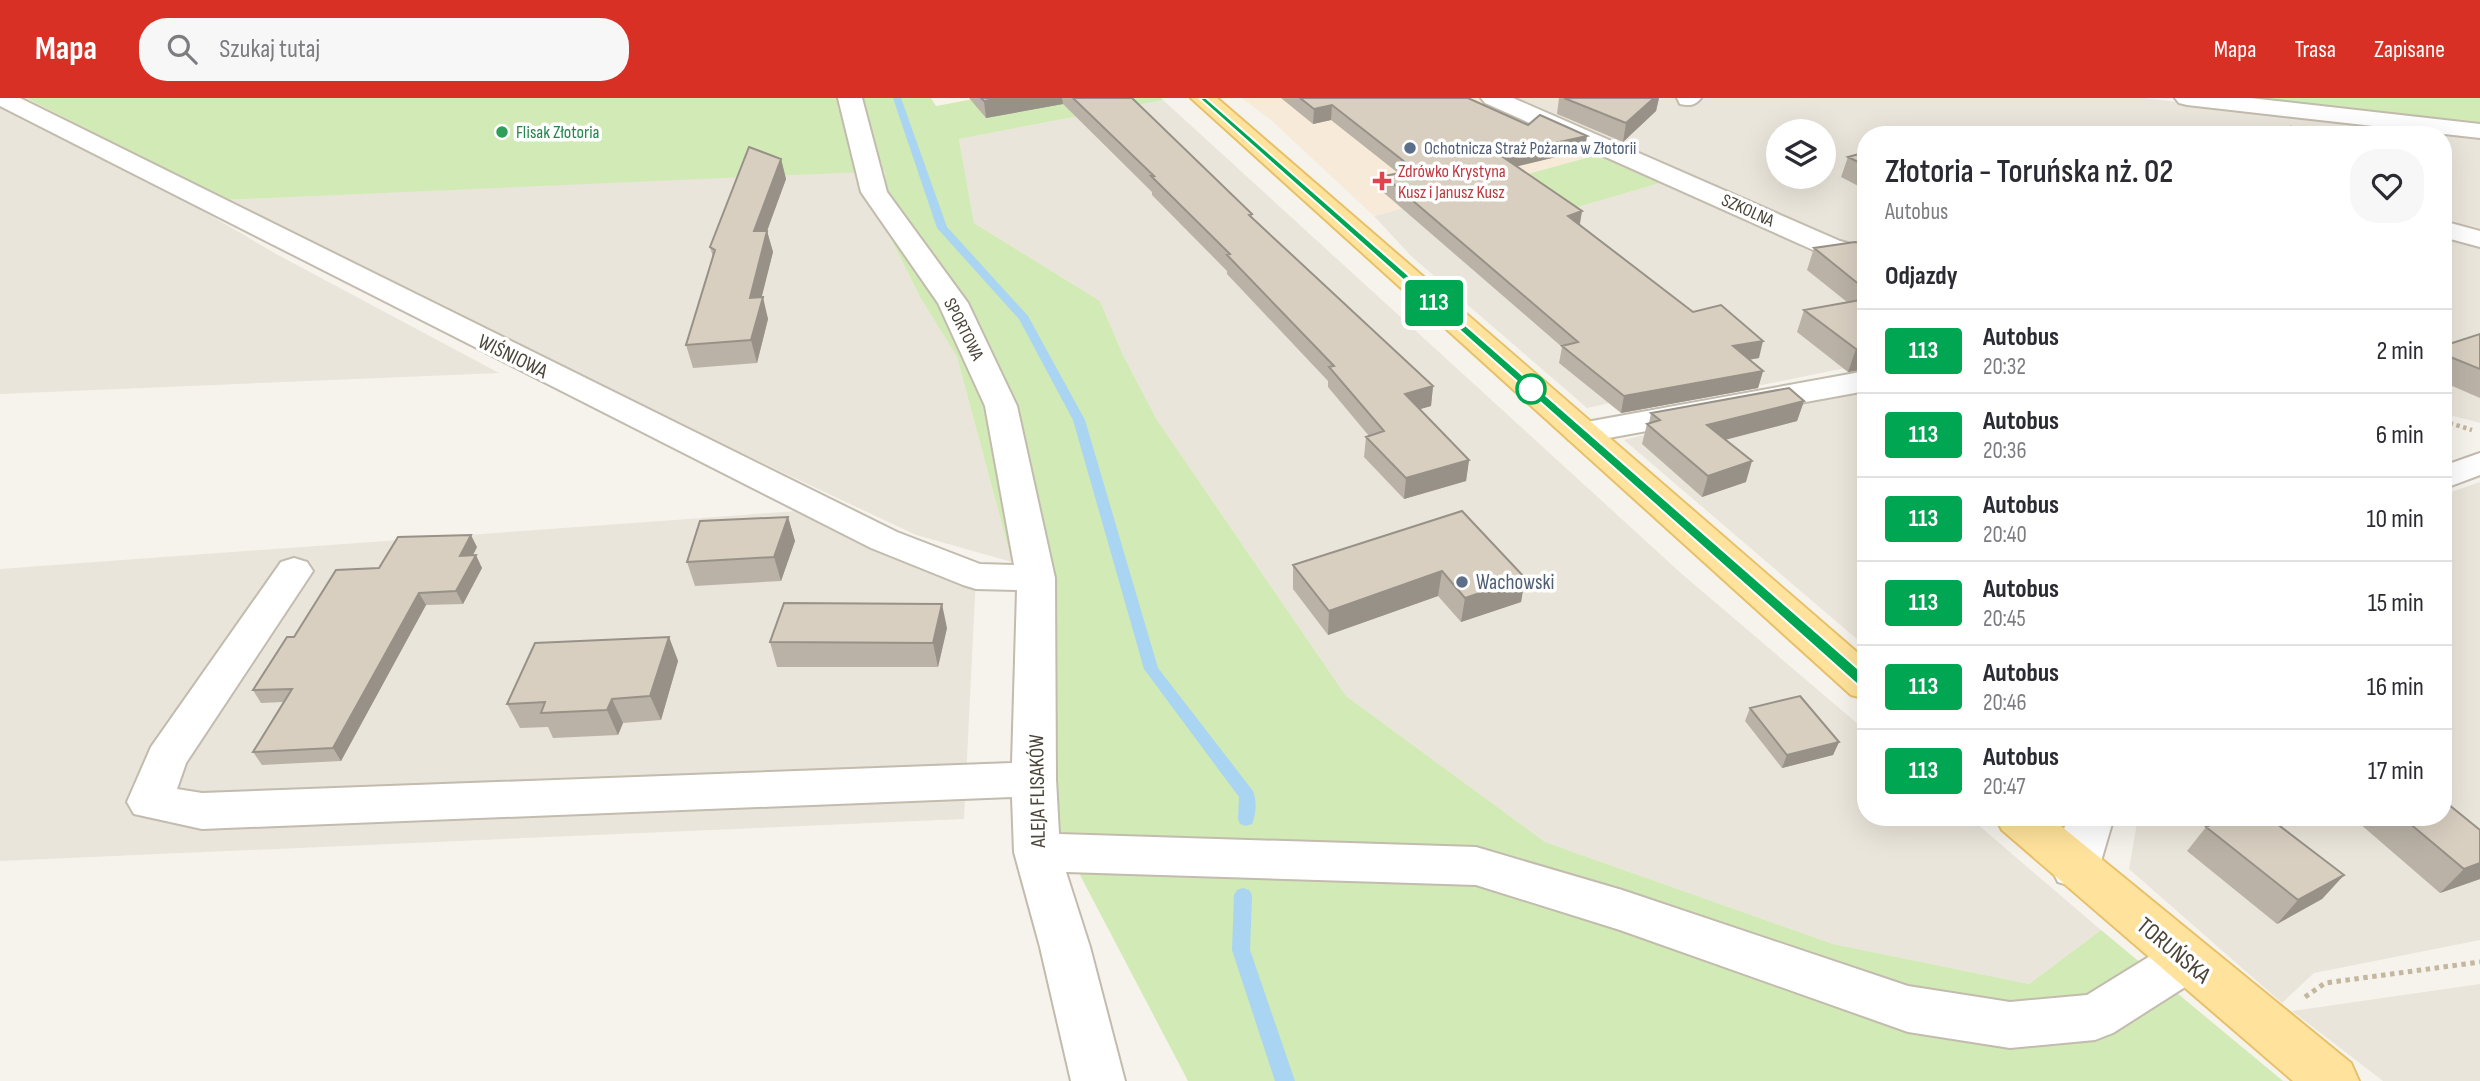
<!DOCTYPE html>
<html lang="pl">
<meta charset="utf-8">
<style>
body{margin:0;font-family:"Sofia Sans Condensed",sans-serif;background:#f7f7f7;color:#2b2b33;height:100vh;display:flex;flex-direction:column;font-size:26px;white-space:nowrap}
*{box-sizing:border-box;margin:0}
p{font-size:23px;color:#7c7c81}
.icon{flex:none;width:38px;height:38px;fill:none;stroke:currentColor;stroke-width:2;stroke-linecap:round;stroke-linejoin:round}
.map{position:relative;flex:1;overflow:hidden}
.sheet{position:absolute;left:1857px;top:28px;width:595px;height:700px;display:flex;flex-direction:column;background:#fff;border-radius:28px;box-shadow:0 7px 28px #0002}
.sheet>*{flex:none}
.badge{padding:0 14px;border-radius:5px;font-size:24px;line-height:46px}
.tools{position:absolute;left:1766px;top:21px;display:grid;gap:14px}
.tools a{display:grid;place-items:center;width:70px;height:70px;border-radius:50%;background:#fff;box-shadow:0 7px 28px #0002;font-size:35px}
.map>.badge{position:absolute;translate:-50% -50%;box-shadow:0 0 0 4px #fff}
h2{padding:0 28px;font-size:26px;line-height:63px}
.round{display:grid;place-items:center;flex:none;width:74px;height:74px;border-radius:28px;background:#f7f7f7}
.overview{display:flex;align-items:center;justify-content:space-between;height:119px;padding:0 28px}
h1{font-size:33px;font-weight:600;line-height:52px}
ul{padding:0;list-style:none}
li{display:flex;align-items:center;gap:21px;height:84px;padding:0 28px;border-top:2px solid #e1e1e2}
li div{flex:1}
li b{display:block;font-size:26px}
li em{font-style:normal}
li .badge{min-width:77px;font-weight:700;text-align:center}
header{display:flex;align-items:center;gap:42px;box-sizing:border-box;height:98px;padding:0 35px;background:#d93025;color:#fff}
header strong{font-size:33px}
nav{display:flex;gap:38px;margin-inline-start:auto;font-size:24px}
.search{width:490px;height:63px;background:#f7f7f7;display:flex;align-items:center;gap:18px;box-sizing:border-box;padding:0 24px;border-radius:28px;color:#7c7c81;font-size:26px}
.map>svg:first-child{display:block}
.residential{fill:#eae5da;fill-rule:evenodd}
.commercial{fill:#f7ead8}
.green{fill:#d2eab5}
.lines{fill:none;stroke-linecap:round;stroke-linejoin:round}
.stream{fill:#a9d4f2;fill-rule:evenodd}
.minor-casing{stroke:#c2bbae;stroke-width:4}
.major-casing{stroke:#e6c16a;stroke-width:4}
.path-far1{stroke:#c4b79f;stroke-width:4.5;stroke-dasharray:3.5 3.5;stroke-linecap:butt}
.path{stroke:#c4b79f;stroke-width:5;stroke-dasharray:4.5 4.5;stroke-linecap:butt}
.minor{fill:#fff;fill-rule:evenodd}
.major{fill:#ffe39c;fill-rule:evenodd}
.wall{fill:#bab2a6}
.shaded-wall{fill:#979187}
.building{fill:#d8cfc1;stroke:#979187;stroke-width:2}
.line{fill:#00a651;stroke:#fff;stroke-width:2}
.leisure-dot{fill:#2e9e5b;stroke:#fff;stroke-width:2.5}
.service-dot{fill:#5c6f8a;stroke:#fff;stroke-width:2.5}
.health-dot{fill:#e0444e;stroke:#fff;stroke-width:2.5}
.stop-dot{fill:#fff;stroke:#00a651;stroke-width:3.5}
.labels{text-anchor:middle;stroke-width:7;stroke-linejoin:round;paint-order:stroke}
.far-leisure-label{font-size:18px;fill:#27864d;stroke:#fff;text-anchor:start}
.far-service-label{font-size:18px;fill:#4e5e75;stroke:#fff;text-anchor:start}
.far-health-label{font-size:18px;fill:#be3a42;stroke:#fff;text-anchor:start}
.far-street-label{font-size:18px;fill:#4b4439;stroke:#fff}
.street-label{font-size:21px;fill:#4b4439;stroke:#fff}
.service-label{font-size:21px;fill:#4e5e75;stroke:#fff;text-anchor:start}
.near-street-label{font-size:24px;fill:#4b4439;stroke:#fff}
</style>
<header>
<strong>Mapa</strong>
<div class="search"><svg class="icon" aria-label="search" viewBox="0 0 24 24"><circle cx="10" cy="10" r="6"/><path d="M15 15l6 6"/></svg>Szukaj tutaj</div>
<nav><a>Mapa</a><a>Trasa</a><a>Zapisane</a></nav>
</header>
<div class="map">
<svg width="2480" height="983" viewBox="0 0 2480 983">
<rect width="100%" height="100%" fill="#f6f3ec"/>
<!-- residential -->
<path class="residential" d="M1503,0h174l-2,3 22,3 5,-6h441l337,38v95l-37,-10v-86h-577l-1,117zM1778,33h46v46h-46z
M1163,2l520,475 182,155 1,87h103l132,113 -72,54 -196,-40 -288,-102 -199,-146 -189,-276 -34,-65 -23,-54 -126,-78 -15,-84z
M0,9l198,101 80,47 221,118 -499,21z
M885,72l3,63 32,64 37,60 55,205 -96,-27 -313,-147 -379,-188z
M1667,83l198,81v102l-241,49 -14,-10 -23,5 -176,-152 -37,-40 110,-30 46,35z
M2443,137l37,10v178l-37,-10z
M1865,289v259l-241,-206 164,-40z
M2480,384v458l-166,33 -32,30 -153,-134 9,-52h305v-322z
M797,413l179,65 -12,243 -964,42v-292z
M2480,886v97h-97l-91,-70z"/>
<!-- commercial -->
<path class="commercial" d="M1242,0h238l124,55 -230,63 -102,-95z"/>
<!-- green -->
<path class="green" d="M26,0h905l5,8 43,-8h182l2,2 -204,39 15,84 126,78 23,54 34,65 189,276 199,146 288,102 196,40 72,-54 182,151h-1095l-129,-246 -11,-214 -36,-59 -55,-205 -37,-60 -32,-64 -3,-62 -661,29z
M2244,0h236v26z
M1604,55l63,28 -137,40 -46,-35z"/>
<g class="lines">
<!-- stream -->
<path class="stream" d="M893,0h8l46,129 81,89 57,104 73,248 95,123c4,9 3,25 -1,33l-6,2 -6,-2 -2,-5 1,-22 -95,-128 -71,-249 -54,-101 -82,-91z
M1243,790l6,2 3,5 -2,55 45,131h-20l-43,-131 2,-55 3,-5z"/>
<defs>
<path id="minor" d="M0,0h20l877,434 83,32 34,1 -29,-159 -47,-103 -77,-111 -23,-94h24l25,94 81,111 49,103 38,172 1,201 3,55 417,13 146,43 286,96 102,16 77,-7 81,-50 18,-7 18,7 7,15 -7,15 -91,58 -18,7 -85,8 -102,-16 -288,-102 -144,-45 -410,-13 24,75 35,134h-54l-31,-134 -26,-95 -2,-55 -810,32 -68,-15 -7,-12 24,-55 130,-185 13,-4 13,4 6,9 -127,192 -9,26 25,4 810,-30 5,-173 -41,-1 -13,-4 -92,-37 -871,-442z
M1481,0h32l327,143 26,7v17l-46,-12 -335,-150z
M1677,0h24c-6,8 -12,8 -21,6z
M2175,0h75l230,26v14l-293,-33 -8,-2z
M2443,123l37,10v16l-37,-10z
M1866,273v20l-285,52 -12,-3 -5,-7 5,-7 12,-3z
M2480,355v22l-37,14v-23z
M2068,719h46l-15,51 -7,14 -17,5 -17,-5 -7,-14z"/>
<path id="major" d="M1191,0h26l649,562v39l-15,-4z
M1995,719h55l301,246 8,18h-66l-291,-251z"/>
</defs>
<!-- minor casing -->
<use href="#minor" class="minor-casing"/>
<!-- major casing -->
<use href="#major" class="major-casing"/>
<!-- path-far1 -->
<path class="path-far1" d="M2443,323l29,9"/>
<!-- path -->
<path class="path" d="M2305,899l20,-14 155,-21"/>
<!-- minor -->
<use href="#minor" class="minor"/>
<!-- major -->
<use href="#major" class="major"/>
</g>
<!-- wall -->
<path class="wall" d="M969,0h163l120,116v4l181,168 -2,20 -11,3 49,51 -3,21 -62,18 -40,-42 2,-20 3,-1 -41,-49v-6l-101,-107v-3l-75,-76v-3l-89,-88 -77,14z
M1281,0h187l117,52 -69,16 66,45 -2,14 113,87 66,46 -10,2 14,11 -5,17 -137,25 -62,-50 3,-16 -179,-155 1,-16 14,-3 -67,-53 -18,4z
M1559,0h100l-3,13 -33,31 -66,-28z
M1866,54v38l-25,-13 7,-20z
M781,61l5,20 -19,52 6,21 -12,45 7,22 -11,44 -64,5 -7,-23 27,-88 -3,-10z
M1866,146v125l-18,3 -51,-40 7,-22 43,-8 -40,-32 7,-22z
M2480,236v64l-37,-16v-36z
M1804,303l-7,20 -72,19 21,42 -44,15 -60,-53 5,-20 2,-1 2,-10z
M1462,413l63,67 -4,24 -60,20 -23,-26 -110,39 -35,-46v-24z
M788,419l7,24 -14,40 -86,5 -8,-24z
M477,449l-4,8 9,13 -19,36 -37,1 -85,156 -79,4 -9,-13 30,-50 -22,1 -8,-13 41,-53z
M947,530l-9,39h-161l-7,-25z
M669,539l9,24 -17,59 -38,3 -5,12 -65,3 -5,-11 -28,1 -13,-24z
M1750,610l89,34 -6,13 -51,13 -37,-47z
M2352,719h91l37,62 -40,14z
M2206,729l138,48 -22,24 -45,25 -90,-73z"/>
<!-- shaded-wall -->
<path class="shaded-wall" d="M1000,0h62l1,6 -77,14 -2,-17z
M1654,0h5l-3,13 -33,31 3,-19z
M1332,7l-1,15 -18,4 1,-15z
M1587,38l-2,14 -87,21 2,-16z
M781,61l5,20 -19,52 6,21 -17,68 -6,-22 4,-67z
M1582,113l-3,16 -11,-11z
M763,199l5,22 -11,44 -6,-23z
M1763,243l-4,17 -31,5 5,-17z
M1866,250v21l-18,3 8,-23z
M1763,273l-5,17 -137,25 3,-17z
M1433,288l-2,20 -28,8 2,-20z
M1804,303l-7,20 -96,25 6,-21z
M1469,362l-3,21 -62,18 2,-21z
M1752,363l-6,21 -44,15 6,-21z
M788,419l7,24 -14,40 -7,-24z
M471,437l6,12 -11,22 -6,-13z
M476,457l6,13 -19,36 -7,-13z
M1442,473l-4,25 -110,39 1,-24z
M1525,480l-4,24 -60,20 4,-24z
M419,495l7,12 -85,156 -8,-13z
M942,506l5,24 -9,39 -5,-24z
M669,539l9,24 -17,59 -11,-24z
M612,601l11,24 -5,12 -11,-25z
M1839,644l-6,13 -51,13 5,-13z
M2480,765v16l-40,14 24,-24z
M2344,777l-22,24 -45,25 21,-24z"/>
<!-- building -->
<path class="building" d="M981,0h19l-16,3z
M1073,0h59l120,116 -3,1 184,171 -28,8 64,66 -63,18 -40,-41 18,-6 -55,-64 5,-1 -107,-111 3,-1 -79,-78h3z
M1300,0h168l60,27 12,-10 47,21 -87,19 82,56 -14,5 125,96 28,-7 42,36 -30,5 30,25 -139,25 -62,-50 16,-4 -194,-166 31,-6 -83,-65 -18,4z
M1564,0h90l-28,25z
M2290,29l-2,8h-22z
M749,49l32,12 -27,72h13l-17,67 13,-1 -12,43 -65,5 29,-95 -5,-3z
M1866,54v14l-18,-9z
M1855,144l11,2v46l-52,-42z
M1866,201v49l-10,1 -52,-39z
M2480,236v35l-37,-15v-8z
M1789,290l15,13 -97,24 45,36 -44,15 -61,-52 13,-4 -9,-7z
M1462,413l63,67 -60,20 -23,-27 -113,40 -36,-46z
M788,419l-14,40 -87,5 13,-41z
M471,437l-11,21 16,-1 -20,36 -37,2 -86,155 -80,4 39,-63 -39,1 34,-53h7l42,-67 43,-2 19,-31z
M784,505l158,1 -9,39 -163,-1z
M669,539l-19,59 -38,3 -5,11 -66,3 4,-11 -38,2 28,-61z
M1800,598l39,46 -52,13 -37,-47z
M2443,702l37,30v33l-16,6 -62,-52h41z
M2225,719h43l76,58 -46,25 -92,-73z"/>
<!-- line -->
<path class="line" d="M1199,0h7l665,582 2,4 -2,3h-11z"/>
<!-- markers -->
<circle class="leisure-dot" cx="502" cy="34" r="7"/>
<g class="service-dot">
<circle cx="1410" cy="50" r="7"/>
<circle cx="1462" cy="484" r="7"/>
</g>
<path class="health-dot" d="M1378.5 72.5h7v7h7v7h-7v7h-7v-7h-7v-7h7z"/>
<circle class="stop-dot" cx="1531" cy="291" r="14"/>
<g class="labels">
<!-- far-leisure labels -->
<g class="far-leisure-label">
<text x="516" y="40">Flisak Złotoria</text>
</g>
<!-- far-service labels -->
<g class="far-service-label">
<text x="1424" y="56">Ochotnicza Straż Pożarna w Złotorii</text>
</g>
<!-- far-health labels -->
<g class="far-health-label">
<text x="1398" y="79">Zdrówko Krystyna<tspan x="1398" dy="21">Kusz i Janusz Kusz</tspan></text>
</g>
<!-- far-street labels -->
<g class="far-street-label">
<text transform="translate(1748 112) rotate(24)" y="6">SZKOLNA</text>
<text transform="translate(964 231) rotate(63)" y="6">SPORTOWA</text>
</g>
<!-- street labels -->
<g class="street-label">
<text transform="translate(513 258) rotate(26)" y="7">WIŚNIOWA</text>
<text transform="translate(1037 693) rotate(-91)" y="7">ALEJA FLISAKÓW</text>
</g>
<!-- service labels -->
<g class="service-label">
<text x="1476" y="491">Wachowski</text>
</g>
<!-- near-street labels -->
<g class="near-street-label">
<text transform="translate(2174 852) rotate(40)" y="8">TORUŃSKA</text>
</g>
</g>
</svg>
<div class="tools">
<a><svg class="icon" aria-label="layers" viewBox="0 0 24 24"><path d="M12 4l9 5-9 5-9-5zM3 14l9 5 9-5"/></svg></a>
</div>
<b class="badge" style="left:1434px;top:205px;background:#00a651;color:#fff">113</b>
<section class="sheet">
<div class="overview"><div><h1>Złotoria - Toruńska nż. 02</h1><p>Autobus</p></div><a class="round"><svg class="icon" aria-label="heart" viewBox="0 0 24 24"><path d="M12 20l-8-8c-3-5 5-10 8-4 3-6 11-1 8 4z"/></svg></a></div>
<h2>Odjazdy</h2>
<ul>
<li><span class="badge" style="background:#00a651;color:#fff">113</span><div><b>Autobus</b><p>20:32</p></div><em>2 min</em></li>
<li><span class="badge" style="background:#00a651;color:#fff">113</span><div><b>Autobus</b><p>20:36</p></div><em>6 min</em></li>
<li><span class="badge" style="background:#00a651;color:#fff">113</span><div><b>Autobus</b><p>20:40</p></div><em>10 min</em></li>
<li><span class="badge" style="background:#00a651;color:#fff">113</span><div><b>Autobus</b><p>20:45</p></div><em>15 min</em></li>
<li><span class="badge" style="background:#00a651;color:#fff">113</span><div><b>Autobus</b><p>20:46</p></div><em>16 min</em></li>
<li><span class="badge" style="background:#00a651;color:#fff">113</span><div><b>Autobus</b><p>20:47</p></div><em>17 min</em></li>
</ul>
</section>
</div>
